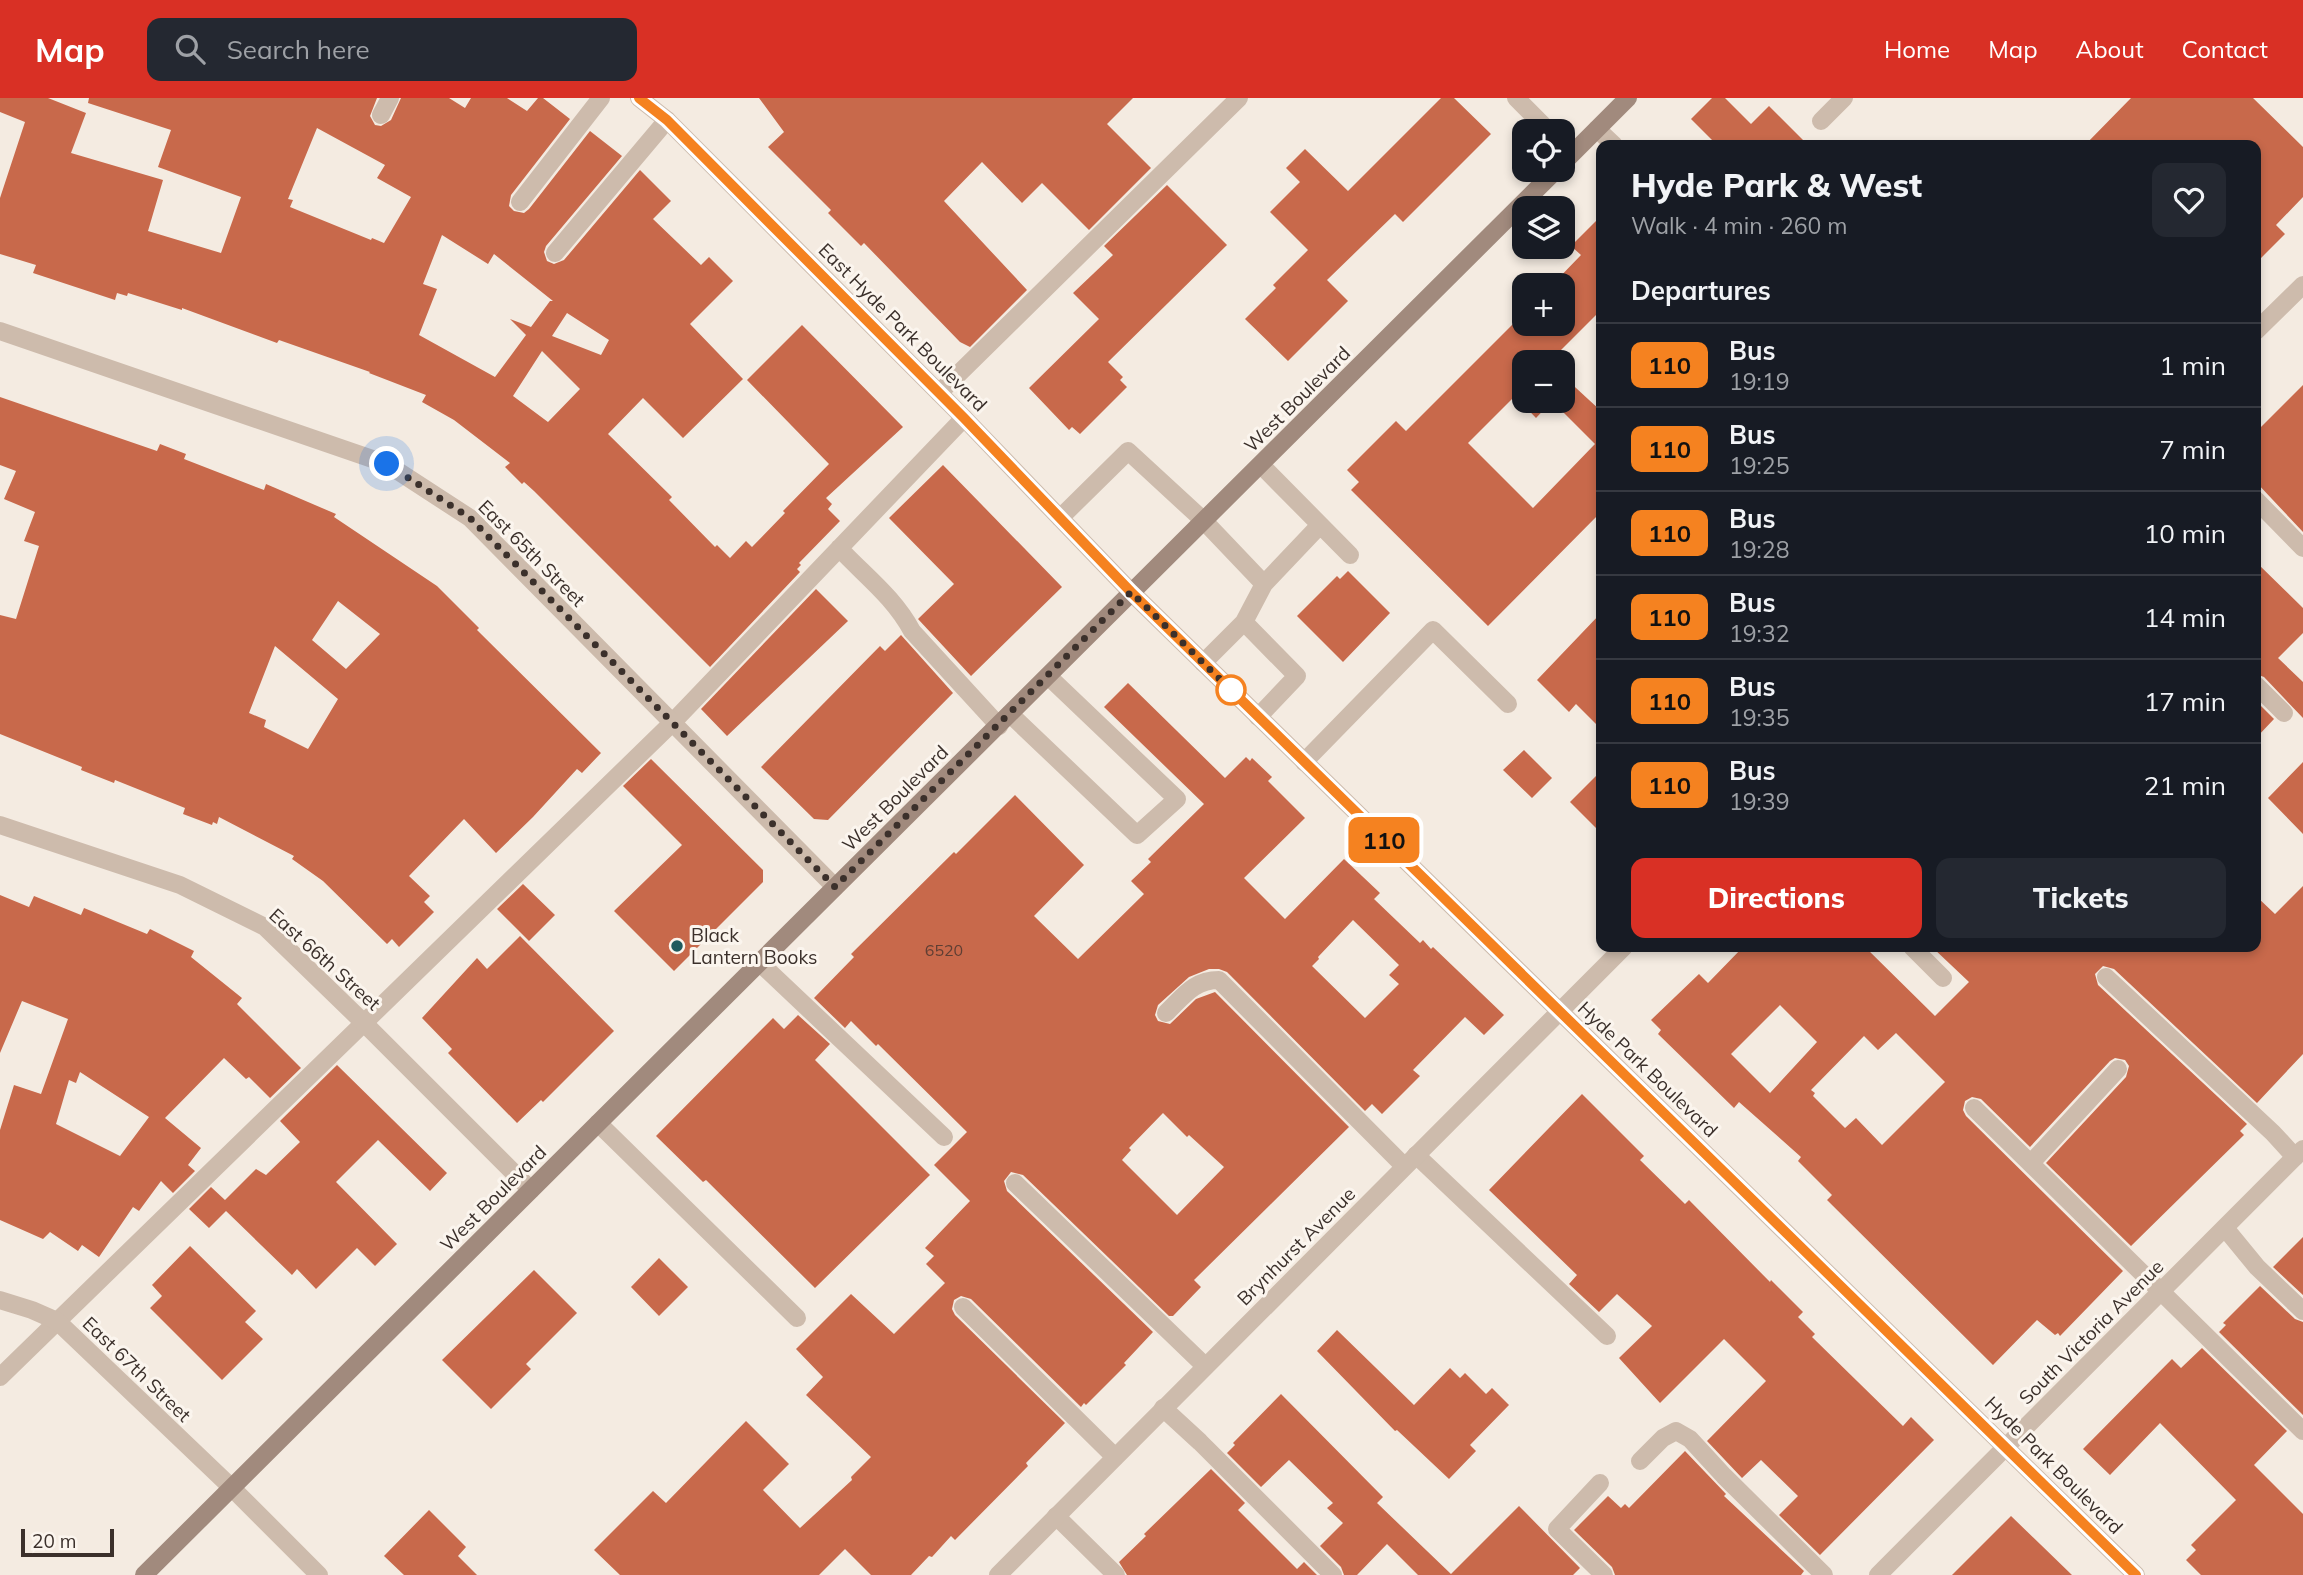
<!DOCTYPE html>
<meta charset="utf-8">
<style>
body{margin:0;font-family:Mulish,sans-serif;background:#242831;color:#f1f3f6;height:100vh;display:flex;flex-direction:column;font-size:26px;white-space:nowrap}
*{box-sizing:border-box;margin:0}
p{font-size:23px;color:#9ea1a6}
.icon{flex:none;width:38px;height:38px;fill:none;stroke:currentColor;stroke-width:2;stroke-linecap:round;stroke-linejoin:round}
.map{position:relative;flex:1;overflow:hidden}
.panel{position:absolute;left:1596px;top:42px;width:665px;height:812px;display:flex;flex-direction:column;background:#171b24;border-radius:14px;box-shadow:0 4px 10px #0003}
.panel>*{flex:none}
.badge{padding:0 14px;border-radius:10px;font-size:24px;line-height:46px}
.tools{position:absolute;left:1512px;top:21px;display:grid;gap:14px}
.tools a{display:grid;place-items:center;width:63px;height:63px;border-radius:14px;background:#171b24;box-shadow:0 4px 10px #0003;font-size:35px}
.scale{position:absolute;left:21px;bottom:18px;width:93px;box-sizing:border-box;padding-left:7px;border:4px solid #3b302b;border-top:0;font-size:19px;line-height:24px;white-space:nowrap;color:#3b302b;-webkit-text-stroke:5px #fbf5ee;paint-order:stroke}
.you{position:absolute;width:35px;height:35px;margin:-18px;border:5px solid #fff;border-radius:50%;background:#1a73e8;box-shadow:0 0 0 10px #1a73e833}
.map>.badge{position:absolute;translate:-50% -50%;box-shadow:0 0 0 4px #fff}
h2{padding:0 35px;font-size:26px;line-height:63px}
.round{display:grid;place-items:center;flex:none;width:74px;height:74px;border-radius:14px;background:#242831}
.head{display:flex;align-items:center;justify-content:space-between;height:119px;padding:0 35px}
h1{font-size:33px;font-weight:800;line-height:52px}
.cta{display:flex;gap:14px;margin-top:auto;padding:14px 35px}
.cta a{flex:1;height:80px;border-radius:14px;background:#d93025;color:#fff;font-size:28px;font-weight:800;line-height:80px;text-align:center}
.cta a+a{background:#242831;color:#f1f3f6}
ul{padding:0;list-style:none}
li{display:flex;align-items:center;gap:21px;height:84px;padding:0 35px;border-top:2px solid #363941}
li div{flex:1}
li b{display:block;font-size:26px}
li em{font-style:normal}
li .badge{min-width:77px;font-weight:700;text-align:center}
header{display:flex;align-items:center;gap:42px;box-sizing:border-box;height:98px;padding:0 35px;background:#d93025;color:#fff}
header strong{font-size:33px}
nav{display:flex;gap:38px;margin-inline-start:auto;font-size:24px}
.search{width:490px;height:63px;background:#242831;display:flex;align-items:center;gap:18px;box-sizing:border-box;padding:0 24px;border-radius:14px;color:#9ea1a6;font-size:26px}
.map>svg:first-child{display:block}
.building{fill:#c8694b;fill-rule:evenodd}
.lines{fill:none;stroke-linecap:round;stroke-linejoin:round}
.service{stroke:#cdbbac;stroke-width:18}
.minor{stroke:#cdbbac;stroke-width:18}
.tertiary{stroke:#cdbbac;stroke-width:18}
.secondary{stroke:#a18a7d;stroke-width:18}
.line-casing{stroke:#fff;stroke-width:16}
.line{stroke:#f58220;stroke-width:10}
.walk{stroke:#3b302b;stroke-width:7;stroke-dasharray:0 12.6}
.stop-dot{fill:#fff;stroke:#f58220;stroke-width:3.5}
.poi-dot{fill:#1f5a5e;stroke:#fbf5ee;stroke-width:2.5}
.labels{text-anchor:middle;stroke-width:6;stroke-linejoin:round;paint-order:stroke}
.number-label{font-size:16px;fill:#5e3e33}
.street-label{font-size:19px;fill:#3b302b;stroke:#fbf5ee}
.poi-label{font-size:19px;fill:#3b302b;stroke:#fbf5ee;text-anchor:start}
</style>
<header>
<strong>Map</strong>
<div class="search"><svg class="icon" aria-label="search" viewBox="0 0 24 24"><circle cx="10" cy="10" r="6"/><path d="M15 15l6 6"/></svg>Search here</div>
<nav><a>Home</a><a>Map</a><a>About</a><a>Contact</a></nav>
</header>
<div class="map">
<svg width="2303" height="1477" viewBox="0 0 2303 1477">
<rect width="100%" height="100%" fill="#f4ebe1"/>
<!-- building -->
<path class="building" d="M0,0h48l38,15 -15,40 92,27 -15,51 73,22 20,-56 -83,-30 13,-37 -83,-27 1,-5h288l-7,18 5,9 6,1 10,-6 10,-22h48l16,10 6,-10h36l20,13 11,-13h5l27,21 -59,76 -2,11 5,5 10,2 5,-4 61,-78 32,25 -76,90 -2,6 3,9 7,3 10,-4 76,-90 31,31 -18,18 48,46 8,-8 24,24 -43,43 53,55 -60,59 -40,-40 -35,36 64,63 -3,3 46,47 2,-2 13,13 16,-17 6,6 33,-34 -2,-2 46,-47 -82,-84 55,-55 101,102 -77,71 6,6 -4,5 12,12 -41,42 2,2 -4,4 3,3 -90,95 -176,-176 -10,-9 -2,2 -17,-17 5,-4 -56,-43 -32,-18 4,-7 -57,-22 1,-1 -91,-32 -2,3 -95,-35v2l-54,-17 -1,3 -10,-3 -2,7 -82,-27 3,-8 -36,-11v-56l25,-76 -25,-10zM317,30l68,37 -8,13 34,19 -27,46 -12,-5 -1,2 -81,-33 3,-7 -5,-1zM442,137l46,29 6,-10 59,47h-3l-19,26 -21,-8 16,16 -31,42 -76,-42 18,-46 -14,-5zM567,215l42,27 -8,15 -49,-19zM542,253l38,38 -32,33 -35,-26z
M759,0h374l-26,26 44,44 -62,62 -47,-47 -20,20 -40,-41 -38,39 83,89 -57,57 -10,-5 -96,-99 -3,3 -33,-33 3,-3 -63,-63 16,-15z
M1441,0h13l37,36 -88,88 -8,-8 -68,66 21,21 -60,60 -43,-42 31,-31 -3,-3 35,-35 -38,-38 30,-30 -14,-14 19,-19 43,42z
M1712,0h13l26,26 18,-18 39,39h-91l-26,-26z
M2131,0h122l50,49v50l-27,28 9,9 -29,29v-118h-171z
M1167,87l60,60 -119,117 15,15 -3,3 7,7 -47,47 -8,-7 -3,3 -40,-42 70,-69 -26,-26 40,-38 -9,-9z
M1601,118v94l-52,52h-25v39h39v-25l38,35v101l-113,114 -137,-136 8,-8 -12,-12 49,-49 10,10 118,-118v11h39v-39h-11l29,-30 -10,-9zM1515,298l21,22 16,-17 43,43 -62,64 -65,-65z
M2303,287v147l-47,-50v-50z
M0,299l157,54 3,-7 26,10 -2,5 80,31 2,-6 70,30 -2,3 103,69 42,42 -2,2 124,123 -19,20 -5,-4 -44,48 -37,36 -32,-34 -55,57 21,20 -6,6 10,10 -35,35 -7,-8 -5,5 -64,-63 -31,-22 2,-3 -75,-39 -2,7 -4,-2 -1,3 -29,-11 2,-6 -70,-28 -1,3 -33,-13 1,-3 -82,-33v-119l16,4 23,-73 -15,-5 11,-29 -31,-13 12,-28 -16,-6zM338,503l42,33 -34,35 -34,-29zM275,548l63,53 -30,50 -44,-22 2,-7 -17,-7z
M943,367l119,122 -91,89 -53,-57 36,-35 -65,-66z
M2256,464l47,46v25l-25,25 25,24v36l-39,-41 -8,-3z
M1348,473l42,42 -47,49 -46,-46 40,-40 3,3z
M816,491l32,32 -121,115 -26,-27z
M1601,515v116l-25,-25 -7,8 -32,-32z
M901,537l52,58 -125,127 -14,-1 -53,-52 119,-121 5,5z
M1128,585l97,95 21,-21 4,4 2,-3 20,19 -4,4 37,37 -61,60 41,41 59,-60 36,34 -6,6 46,44 3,-3 8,9 2,-2 71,68 -20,20 -19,-18 -52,53 7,6 -38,38 -10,-10 -7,7 -138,-139 -8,-3h-10l-20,8 -31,28 -3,10 3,6 12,3 26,-25 19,-7 134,135 -155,153 7,7 -28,29h-4l-146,-141 -12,-3 -7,9 3,10 146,141 -29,31 2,2 -40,40 -2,-2 -3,4 -110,-108 -10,-3 -7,4 -2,9 3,6 110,108 -39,40 2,3 -73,74 -4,-4 -19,21 -3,-1 -18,19h-40l-26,-26 -26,26h-199l-26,-25 59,-59 13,12 80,-82 43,43 -26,26 37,38 52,-48 -1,-3 20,-20 -65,-62 17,-18 -27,-28 55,-55 43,40 51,-51 -19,-19 8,-8 -9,-8 45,-47 -36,-36 33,-33 -89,-88 -2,2 -25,-25 -6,7 -31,-30 40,-41 -3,-3 103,-102 2,2 59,-59 69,70 -50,51 44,43 66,-65 -13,-13 20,-19 -3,-3 56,-55 -100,-97zM1353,822l46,45 -10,10 10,9 -34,34 -53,-52 7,-7 -1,-2zM1163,1015l24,24 2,-2 35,32 -47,48 -55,-55 9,-10 -2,-2z
M2256,603l18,18 -18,19z
M1524,652l28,28 -20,20 -29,-28z
M651,661l112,111v12l-89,89 -60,-60 68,-66 -59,-59z
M2303,664v72l-35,-36z
M1601,673v62l-31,-31z
M523,786l32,31 -26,26 -32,-32z
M2303,788v168l-46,49 -143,-134 -11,-3 -8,8 3,11 149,139 -7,7 4,4 -113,111 -85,-83 80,-86 3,-11 -4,-6 -10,-2 -5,3 -80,86 -49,-48 -9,-2 -7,4 -2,9 3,6 157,155 -63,65 -2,-3 -3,2 -18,-15 -44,45 -166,-165 5,-5 -34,-34 3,-4 -62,-55 -5,6 -76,-74 3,-4 -10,-10 48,-46 9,9 35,-36h122l70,69 34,-34 -37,-35h324v-51l19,18zM1780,907l37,37 -47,51 -39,-39zM1896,935l49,49 -63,63 -26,-27 -11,10 -32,-32 2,-3 -4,-3 53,-54 14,14z
M0,797l29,12 5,-11 47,19 3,-7 63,26 3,-5 44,22 -3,6 51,41 -5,6 64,64 -31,30 -21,-21 -3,2 -22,-21 -59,60 36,30 -13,17 7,6 -22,22 -12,-12 -22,30 -6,-4 -34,50 -17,-12 -4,6 -28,-19 -7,7 -43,-19v-90l14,-45 27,9 27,-75 -46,-18 -22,52zM80,974l69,45 -29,39 -64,-32 13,-44 7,3z
M520,838l94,95 -71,71 -2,-2 -24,23 -69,-70 4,-4 -30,-31 55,-60 10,11z
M798,917l32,29 -15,16 115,115 -115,113 -109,-108 -3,2 -47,-46 117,-118 11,11z
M337,967l110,108 -17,18 -52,-51 -42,42 61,62 -22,22 -18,-18 -41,41 -19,-20 -5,6 -66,-64 -17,17 -20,-19 22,-22 14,13 31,-31 10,6 34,-33 -20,-21z
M1582,996l62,62 -4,4 45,44 4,-4 81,82 1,-2 32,32 -5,5 17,17 -3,3 91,89 8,-9 23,23 -114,115 -41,-40 19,-19 -37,-36 -19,18 -35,-37 59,-60 -42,-42 -64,64 -41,-45 33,-32 -35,-32 -18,18 -30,-28 8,-9 -88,-85z
M2303,1139v58l-30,-28z
M190,1148l66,65 -11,11 18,17 -41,41 -72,-72 12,-12 -10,-11z
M659,1160l29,29 -29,29 -28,-29z
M534,1172l43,43 -51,51 5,5 -40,40 -49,-49z
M2260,1188l35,33 8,3v93l-84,-83 7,-7 -3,-2z
M1337,1232l77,75 36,-37 10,10 5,-5 21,21 6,-6 17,17 -39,40 6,6 -27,28 -52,-49 -2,1 -78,-80z
M2202,1250l85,83 -33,34 49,49v61h-102l-15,-15 10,-10 -5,-5 45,-45 -76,-77 -50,52 -27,-26 89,-90 9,9z
M1281,1296l102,103 -6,6 74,71 68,-68 61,62 -7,7h-155l-31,-31 -30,31h-13l-3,-8 -21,-21 23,-23 -16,-15 6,-5 -44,-43 -28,27 -34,-34 8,-8 -2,-2z
M1685,1353l41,43 -2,2 80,75 -3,4h-186l-3,-8 -38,-37 34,-34 13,12 4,-4 4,4z
M1211,1371l34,34 -7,7 59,59 7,-7 13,13h-190l-8,-13 27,-26 -2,-2z
M429,1412l37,37 -8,9 19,19h-73l-20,-19z
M2011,1418l61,59h-120z"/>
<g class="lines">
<!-- service -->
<path class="service" d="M381,17l9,-17
M1821,23l23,-23
M1597,31l17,16
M520,104l81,-104
M555,155l112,-133
M939,295l300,-295
M1261,367l89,90
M2256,402l47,48
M1060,420l68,-67 76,70 60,63
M839,450c25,27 55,49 73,83l87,95
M1203,565l41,-41
M2256,587l28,28
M1010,616l127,121 40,-36 -129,-123
M1258,619l39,-41 -53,-54 20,-38 56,-59
M1304,664l129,-132 75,74
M1912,849l31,31
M760,865l184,174
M2106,879l167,156 22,24
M1166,915c17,-16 27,-33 53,-33l185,186
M1974,1010l329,323
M598,1025l199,195
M1416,1057l191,181
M2031,1065l87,-94
M1015,1085l190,183
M2225,1130l32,39 46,44
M963,1209l152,150
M0,1279l671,-653 293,-306
M1163,1310l37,34 133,133
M1640,1363l23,-23 13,-7 14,8 34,37 100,99
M1600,1385l-43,46 47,46
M1056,1418l60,59"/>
<!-- minor -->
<path class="minor" d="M1516,0l33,33
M0,233l387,133 83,54 365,369
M2256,233l47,-46
M0,727l180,60 85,42 99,96 167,167
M0,1202l32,10 25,11 175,167
M998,1477l626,-628
M1878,1477l425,-426"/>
<!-- tertiary -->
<path class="tertiary" d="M639,0l28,22 297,298 167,174 1005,983
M232,1390l87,87"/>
<!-- secondary -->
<path class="secondary" d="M1563,65l65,-65
M144,1477l1412,-1405"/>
</g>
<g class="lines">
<defs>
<path id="line" d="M639,0l28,22 297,298 167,174 1005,983"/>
</defs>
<!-- line casing -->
<use href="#line" class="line-casing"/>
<!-- line -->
<use href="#line" class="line"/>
<!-- walk -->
<path class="walk" d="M387,366l83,54 365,369 296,-295 109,107 -9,-9"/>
</g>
<!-- markers -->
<circle class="stop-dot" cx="1231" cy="592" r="14"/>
<circle class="poi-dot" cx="677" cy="848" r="7"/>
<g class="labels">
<!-- number labels -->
<g class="number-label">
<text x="944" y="858">6520</text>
</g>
<!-- street labels -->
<g class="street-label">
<text transform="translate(903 229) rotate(45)" y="7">East Hyde Park Boulevard</text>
<text transform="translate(1297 301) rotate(-45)" y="7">West Boulevard</text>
<text transform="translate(532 455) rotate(45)" y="7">East 65th Street</text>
<text transform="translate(895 700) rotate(-45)" y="7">West Boulevard</text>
<text transform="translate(325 861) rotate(42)" y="7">East 66th Street</text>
<text transform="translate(1648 971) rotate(44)" y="7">Hyde Park Boulevard</text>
<text transform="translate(493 1100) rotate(-45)" y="7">West Boulevard</text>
<text transform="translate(1296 1148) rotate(-45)" y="7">Brynhurst Avenue</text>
<text transform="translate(2091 1234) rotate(-45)" y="7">South Victoria Avenue</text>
<text transform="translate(137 1271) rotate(44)" y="7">East 67th Street</text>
<text transform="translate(2054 1367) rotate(45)" y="7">Hyde Park Boulevard</text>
</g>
<!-- poi labels -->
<g class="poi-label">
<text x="691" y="844">Black<tspan x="691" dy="22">Lantern Books</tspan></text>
</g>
</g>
</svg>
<div class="tools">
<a><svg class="icon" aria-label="locate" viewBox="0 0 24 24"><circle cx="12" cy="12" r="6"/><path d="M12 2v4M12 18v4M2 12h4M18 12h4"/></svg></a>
<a><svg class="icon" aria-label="layers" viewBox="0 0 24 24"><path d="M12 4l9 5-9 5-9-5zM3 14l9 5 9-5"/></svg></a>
<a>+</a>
<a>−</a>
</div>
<div class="scale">20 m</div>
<div class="you" style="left:387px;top:366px"></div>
<b class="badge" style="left:1384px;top:742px;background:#f58220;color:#111">110</b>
<section class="panel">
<div class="head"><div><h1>Hyde Park &amp; West</h1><p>Walk · 4 min · 260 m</p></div><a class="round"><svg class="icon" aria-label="heart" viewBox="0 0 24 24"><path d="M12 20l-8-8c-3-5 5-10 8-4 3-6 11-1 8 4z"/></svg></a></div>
<h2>Departures</h2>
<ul>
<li><span class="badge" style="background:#f58220;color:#111">110</span><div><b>Bus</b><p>19:19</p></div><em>1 min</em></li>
<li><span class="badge" style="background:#f58220;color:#111">110</span><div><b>Bus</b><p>19:25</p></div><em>7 min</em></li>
<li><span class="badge" style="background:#f58220;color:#111">110</span><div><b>Bus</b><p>19:28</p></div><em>10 min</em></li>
<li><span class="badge" style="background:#f58220;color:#111">110</span><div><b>Bus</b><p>19:32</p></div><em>14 min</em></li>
<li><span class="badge" style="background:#f58220;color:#111">110</span><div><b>Bus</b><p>19:35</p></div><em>17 min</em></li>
<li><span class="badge" style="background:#f58220;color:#111">110</span><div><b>Bus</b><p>19:39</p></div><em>21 min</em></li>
</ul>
<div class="cta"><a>Directions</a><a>Tickets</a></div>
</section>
</div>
